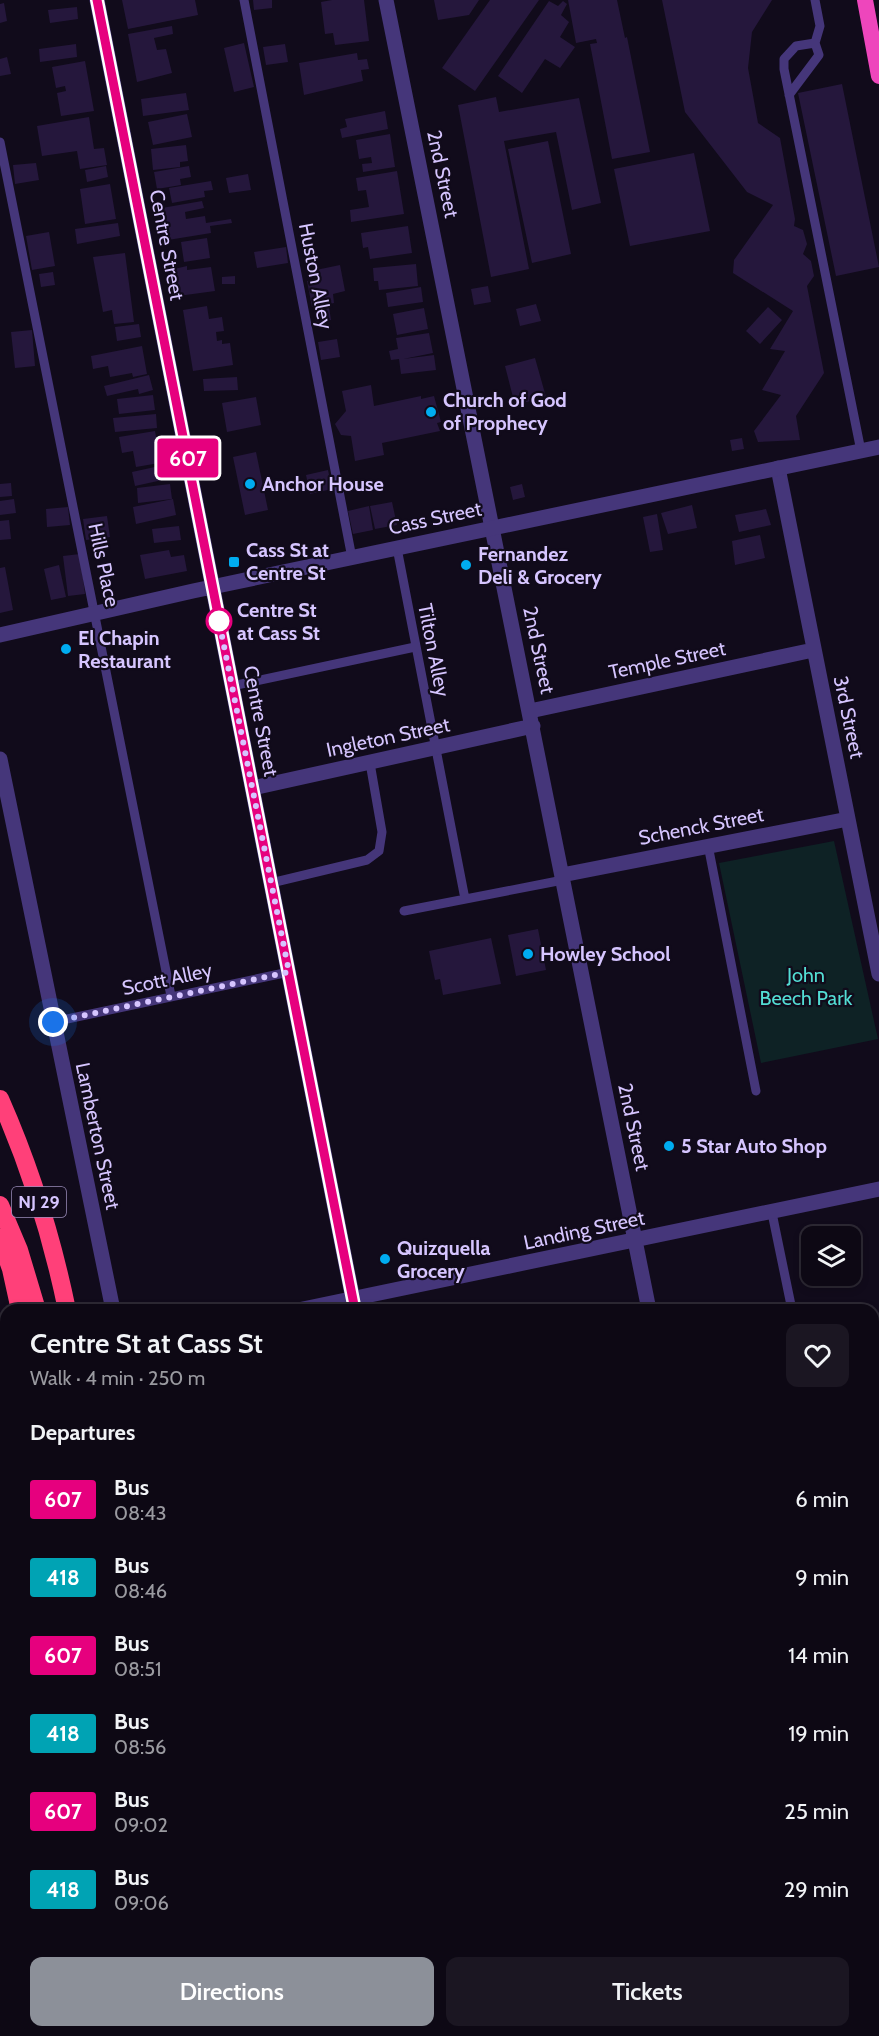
<!DOCTYPE html>
<meta charset="utf-8">
<style>
body{margin:0;font-family:Cabin,sans-serif;background:#1b1622;color:#f1f3f6;height:100vh;display:flex;flex-direction:column;font-size:22px;white-space:nowrap}
*{box-sizing:border-box;margin:0}
p{font-size:20px;color:#9a9aa0}
.icon{flex:none;width:33px;height:33px;fill:none;stroke:currentColor;stroke-width:2;stroke-linecap:round;stroke-linejoin:round}
.map{position:relative;flex:1;overflow:hidden}
.drawer{position:absolute;left:0px;top:1304px;width:879px;height:734px;display:flex;flex-direction:column;background:#0d0814;border-radius:18px 18px 0 0;box-shadow:0 3px 9px #0003,0 0 0 2px #2d2934}
.drawer>*{flex:none}
.badge{padding:0 12px;border-radius:4px;font-size:21px;line-height:39px}
.fabs{position:absolute;left:801px;top:1226px;display:grid;gap:12px}
.fabs a{display:grid;place-items:center;width:60px;height:60px;border-radius:12px;background:#0d0814;box-shadow:0 3px 9px #0003,0 0 0 2px #2d2934;font-size:30px}
.you{position:absolute;width:30px;height:30px;margin:-15px;border:4px solid #fff;border-radius:50%;background:#1a73e8;box-shadow:0 0 0 9px #1a73e833}
.map>.badge{position:absolute;translate:-50% -50%;box-shadow:0 0 0 3px #fff}
h2{padding:0 30px;font-size:22px;line-height:54px}
.round{display:grid;place-items:center;flex:none;width:63px;height:63px;border-radius:12px;background:#1b1622}
.overview{display:flex;align-items:center;justify-content:space-between;height:102px;padding:0 30px}
h1{font-size:28px;font-weight:600;line-height:45px}
.primary-button{display:flex;gap:12px;margin-top:auto;padding:12px 30px}
.primary-button a{flex:1;height:69px;border-radius:12px;background:#8c9099;color:#fff;font-size:24px;font-weight:600;line-height:69px;text-align:center}
.primary-button a+a{background:#1b1622;color:#f1f3f6}
ul{padding:0;list-style:none}
li{display:flex;align-items:center;gap:18px;height:78px;padding:0 30px}
li div{flex:1}
li b{display:block;font-size:22px}
li em{font-style:normal}
li .badge{min-width:66px;font-weight:700;text-align:center}
.map>svg:first-child{display:block}
.green{fill:#0e2225}
.water{fill:#081137}
.building{fill:#25173c}
.lines{fill:none;stroke-linecap:round;stroke-linejoin:round}
.motorway-tunnel{stroke:#2f273d;stroke-width:18;stroke-dasharray:18 9;stroke-linecap:butt}
.service{stroke:#45367a;stroke-width:9}
.minor{stroke:#45367a;stroke-width:15}
.tertiary{stroke:#45367a;stroke-width:15}
.trunk{stroke:#ee46bc;stroke-width:16}
.motorway{stroke:#ff4079;stroke-width:18}
.line-casing{stroke:#fff;stroke-width:14}
.line{stroke:#e6007e;stroke-width:9}
.walk{stroke:#d6c5ff;stroke-width:6;stroke-dasharray:0 10.8}
.poi-dot{fill:#00acf0;stroke:#110b1b;stroke-width:2}
.stop-dot{fill:#fff;stroke:#e6007e;stroke-width:3}
.labels{text-anchor:middle;stroke-width:4.5;stroke-linejoin:round;paint-order:stroke}
.shield{fill:#110b1b;stroke:#9b8dbb;stroke-width:1.5}
.shield-label{font-size:18px;font-weight:bold;fill:#d6c5ff}
.street-label{font-size:20px;fill:#d6c5ff;stroke:#110b1b}
.poi-label{font-size:20px;font-weight:bold;fill:#d6c5ff;stroke:#110b1b;text-anchor:start}
.stop-label{font-size:20px;font-weight:bold;fill:#d6c5ff;stroke:#110b1b;text-anchor:start}
.park-label{font-size:20px;fill:#53ddd4;stroke:#110b1b}
</style>
<div class="map">
<svg width="879" height="2036" viewBox="0 0 879 2036">
<rect width="100%" height="100%" fill="#110b1b"/>
<!-- green -->
<path class="green" d="M834,841l44,198 -117,24 -42,-200z
M6,1615v331l-6,-9v-321z
M61,2031h141l1,5h-139z"/>
<!-- water -->
<path class="water" d="M0,1638l6,1v202l-6,-11z
M0,1937l6,9v85h55l3,5h-64z"/>
<!-- building -->
<path class="building" d="M122,0h73l3,15 -70,14z
M253,0h19v8l-18,2z
M332,0h32l5,41 -34,4 -2,-12 -8,1 -4,-32z
M434,0h45l-10,15 -31,5z
M490,0h49l-64,91 -33,-23z
M568,0h49l8,38 2,-1 23,115 -38,7 -22,-115 7,-1 -1,-4 -20,4z
M662,0h110l-20,32 -4,36 10,55 22,15 15,81 -1,7 9,4 4,14 -4,10 8,7 3,15 -7,10 17,87 -28,43 4,24 -42,2 -4,-11 27,-36 -19,-5 23,-39 -15,-2 23,-38 -60,-38 1,-13 39,-55 -26,-13 -62,-80z
M549,1l9,5 5,-5 4,3 -6,11 8,7 -9,15 15,10 -15,21 -15,-9 -23,34 -24,-17z
M4,3l3,18 -7,2v-19z
M77,7l1,12 -28,4 -2,-13z
M172,26l1,8 -19,4 3,12 9,-1 6,24 -35,9 -9,-48z
M244,43l10,44 -20,5 -10,-44z
M76,44l1,13 -37,5 -1,-13z
M285,44l3,18 -22,3 -3,-18z
M357,53l1,7 9,-1 2,10 -8,1 2,11 -59,14 -5,-32z
M7,57l4,17 -11,2v-17z
M85,61l9,50 -33,5 -4,-23 9,-2 -1,-5 -9,2 -4,-21z
M842,84l37,183 -43,9 -38,-183z
M186,93l3,17 -46,6 -2,-17z
M496,97l3,15 80,-14 22,105 -29,7 -16,-78 -52,9 25,128 -38,8 -33,-172z
M385,111l3,18 -46,9 -2,-9 7,-2 -2,-8z
M187,114l5,23 -39,8 -5,-23z
M89,117l5,32 10,-1 3,17 -27,4 -3,-18 -35,5 -5,-30z
M390,134l5,33 -32,5 -1,-8 10,-1 -1,-6 -12,2 -3,-19z
M548,141l23,113 -39,9 -24,-114z
M186,145l2,16 -8,1v5l-27,3 -2,-21z
M694,153l16,78 -80,15 -16,-77z
M36,163l3,17 -24,4 -2,-19z
M106,166l2,11 -21,5 -2,-12z
M189,166l2,11 -11,2 1,6 -24,4 -3,-17z
M397,171l7,43 -53,8 -1,-12 19,-3 -3,-17 -8,1 -2,-13z
M248,174l3,16 -22,3 -3,-15z
M211,181l2,9 -9,1 1,6 -33,6 -3,-15z
M110,184l6,35 -31,5 -5,-35z
M202,201l2,7 -19,4 1,7 19,-3 1,7 25,-4 1,4 -22,3 1,7 -43,7 -6,-32z
M118,223l2,13 -43,8 -2,-15z
M408,226l4,27 -42,6 -2,-12 -5,1 -2,-15z
M49,232l6,34 -23,4 -6,-34z
M207,238l3,20 -26,4 -3,-20z
M286,247l2,16 -31,5 -3,-16z
M125,253l9,69 -20,2 -2,-14 -9,2 -10,-55z
M416,264l2,22 -39,4 -1,-9h-4l-1,-13z
M340,265l5,26 -12,3 1,9 -22,4 -5,-26 10,-2 -1,-9z
M187,266v4l24,-3 4,24 -37,5 -4,-27z
M53,272l2,13 -14,2 -2,-13z
M235,276v8h-13v-7z
M488,286l3,16 -17,3 -3,-16z
M421,287l2,15 -35,5 -2,-14z
M536,304l5,17 -21,5 -4,-17z
M207,306l2,13 13,-2 2,14 -8,1 1,9 5,-1v4l8,-1 3,22 -40,6 -10,-61z
M329,307l2,13 -15,2 -2,-13z
M768,307l14,13 -22,24 -14,-13z
M424,308l4,21 -31,6 -4,-21z
M139,324l2,13 -24,4 -2,-14z
M32,330l3,36 -20,2 -4,-36z
M429,333l4,20 -30,6 31,-4 2,15 -35,4 -2,-15 -8,1 -2,-9 9,-2 -2,-11z
M337,339l3,18 -19,3 -3,-18z
M142,346l5,28 -14,3 -1,-4 -22,4 -2,-11 -15,3 -2,-13z
M535,358l11,39 -31,8 -10,-39z
M149,375l4,15 -14,4 -1,-5 -31,7 -3,-10z
M237,377l1,13 -34,1 -1,-12z
M371,385l3,21 47,-10v3l13,-3 7,26 -4,1 3,8 -58,12 2,12 -29,6 -4,-25 -10,-1 -6,-11 11,-13 -4,-20z
M153,395l2,15 -36,4 -2,-15z
M256,397l5,28 -34,7 -5,-29z
M156,414l1,14 -42,4 -2,-14z
M155,431l3,17h4l3,14 -29,5 -3,-16 -11,2 -3,-16z
M742,438l2,11 -12,2 -2,-11z
M256,452l12,58 -23,5 -12,-58z
M164,465l3,14 -32,7 -3,-14z
M328,470l4,19 -22,5 -4,-19z
M11,483l1,13 -12,1v-13z
M170,484l2,15 -34,4 -1,-15z
M522,484l3,13 -12,3 -3,-13z
M14,499l2,14 -16,2v-14z
M173,499l3,16 -40,9 -3,-17z
M392,502l5,23 -22,4 -5,-23z
M692,505l5,23 -29,6 -7,-21z
M369,506l4,24 -20,4 -5,-23z
M68,507l2,18 -23,2 -1,-18z
M766,509l5,16 -32,7 -4,-17z
M657,514l6,36 -13,2 -7,-35z
M107,516l3,21 -24,3 -3,-21z
M9,520l2,19 -11,1v-19z
M179,526l2,14 -27,3 -2,-14z
M760,535l5,23 -30,7 -3,-24z
M169,550l2,7 13,-2 3,16 -42,8 -5,-24z
M80,554l5,40 -17,2 -5,-40z
M59,565l7,32 -15,3 -7,-31z
M5,567l8,43 -13,3v-45z
M538,929l8,41 -30,6 -8,-41z
M491,938l10,46 -58,11 -3,-16 -5,1 -6,-29z"/>
<g class="lines">
<!-- motorway-tunnel -->
<path class="motorway-tunnel" d="M106,2031v5
M135,2031l1,5
M159,2031l1,5
M178,2031l1,5"/>
<!-- service -->
<path class="service" d="M244,0l108,558
M815,43l-19,3 -12,13v10l77,382
M815,43l5,-17 -5,-26
M789,95l30,-40 -4,-12
M0,142l171,854
M397,548l68,351
M232,686l183,-39
M708,845l48,246
M271,883l96,-23 12,-9 3,-19 -12,-69
M404,911l159,-31
M53,1022l236,-50
M772,1213l20,97
M873,1346l6,-3
M873,1452l6,2"/>
<!-- minor -->
<path class="minor" d="M386,0l263,1310
M778,468l101,506
M530,711l283,-61
M0,759l113,551
M253,788l280,-62
M562,875l286,-56
M298,1310l581,-121
M873,1645l6,-9
M213,2031l1,5
M687,2031l1,5
M542,2036l25,-5"/>
<!-- tertiary -->
<path class="tertiary" d="M97,0l258,1310
M0,635l193,-44 686,-144
M491,2031l1,5"/>
<!-- trunk -->
<path class="trunk" d="M865,0l14,76"/>
<!-- motorway -->
<path class="motorway" d="M0,1099c30,68 52,138 67,211
M0,1205l19,45 18,60
M0,1238l11,31 9,41
M0,1348l6,-7
M0,1375h6"/>
</g>
<g class="lines">
<defs>
<path id="line" d="M97,0l258,1310"/>
</defs>
<!-- line casing -->
<use href="#line" class="line-casing"/>
<!-- line -->
<use href="#line" class="line"/>
<!-- walk -->
<path class="walk" d="M53,1022l236,-50 -70,-351"/>
</g>
<!-- markers -->
<g class="poi-dot">
<circle cx="431" cy="412" r="6"/>
<circle cx="250" cy="484" r="6"/>
<rect x="228" y="556" width="12" height="12" rx="3"/>
<circle cx="466" cy="565" r="6"/>
<circle cx="66" cy="649" r="6"/>
<circle cx="528" cy="954" r="6"/>
<circle cx="669" cy="1146" r="6"/>
<circle cx="385" cy="1259" r="6"/>
</g>
<circle class="stop-dot" cx="219" cy="621" r="12"/>
<g class="labels">
<!-- shield labels -->
<rect class="shield" x="12" y="1187" width="54" height="30" rx="4.5"/>
<g class="shield-label">
<text x="39" y="1208">NJ 29</text>
</g>
<!-- street labels -->
<g class="street-label">
<text transform="translate(443 174) rotate(78)" y="7">2nd Street</text>
<text transform="translate(167 245) rotate(79)" y="7">Centre Street</text>
<text transform="translate(316 276) rotate(79)" y="7">Huston Alley</text>
<text transform="translate(435 518) rotate(-12)" y="7">Cass Street</text>
<text transform="translate(104 565) rotate(78)" y="7">Hills Place</text>
<text transform="translate(434 650) rotate(79)" y="7">Tilton Alley</text>
<text transform="translate(539 650) rotate(78)" y="7">2nd Street</text>
<text transform="translate(667 660) rotate(-12)" y="7">Temple Street</text>
<text transform="translate(849 717) rotate(78)" y="7">3rd Street</text>
<text transform="translate(261 721) rotate(79)" y="7">Centre Street</text>
<text transform="translate(388 737) rotate(-12)" y="7">Ingleton Street</text>
<text transform="translate(701 826) rotate(-11)" y="7">Schenck Street</text>
<text transform="translate(167 979) rotate(-12)" y="7">Scott Alley</text>
<text transform="translate(634 1127) rotate(78)" y="7">2nd Street</text>
<text transform="translate(98 1136) rotate(78)" y="7">Lamberton Street</text>
<text transform="translate(584 1230) rotate(-12)" y="7">Landing Street</text>
</g>
<!-- poi labels -->
<g class="poi-label">
<text x="443" y="407">Church of God<tspan x="443" dy="23">of Prophecy</tspan></text>
<text x="262" y="491">Anchor House</text>
<text x="246" y="557">Cass St at<tspan x="246" dy="23">Centre St</tspan></text>
<text x="478" y="561">Fernandez<tspan x="478" dy="23">Deli &amp; Grocery</tspan></text>
<text x="78" y="645">El Chapin<tspan x="78" dy="23">Restaurant</tspan></text>
<text x="540" y="961">Howley School</text>
<text x="681" y="1153">5 Star Auto Shop</text>
<text x="397" y="1255">Quizquella<tspan x="397" dy="23">Grocery</tspan></text>
</g>
<!-- stop labels -->
<g class="stop-label">
<text x="237" y="617">Centre St<tspan x="237" dy="23">at Cass St</tspan></text>
</g>
<!-- park labels -->
<g class="park-label">
<text x="806" y="982">John<tspan x="806" dy="23">Beech Park</tspan></text>
</g>
</g>
</svg>
<div class="fabs">
<a><svg class="icon" aria-label="layers" viewBox="0 0 24 24"><path d="M12 4l9 5-9 5-9-5zM3 14l9 5 9-5"/></svg></a>
</div>
<div class="you" style="left:53px;top:1022px"></div>
<b class="badge" style="left:188px;top:458px;background:#e6007e;color:#fff">607</b>
<section class="drawer">
<div class="overview"><div><h1>Centre St at Cass St</h1><p>Walk · 4 min · 250 m</p></div><a class="round"><svg class="icon" aria-label="heart" viewBox="0 0 24 24"><path d="M12 20l-8-8c-3-5 5-10 8-4 3-6 11-1 8 4z"/></svg></a></div>
<h2>Departures</h2>
<ul>
<li><span class="badge" style="background:#e6007e;color:#fff">607</span><div><b>Bus</b><p>08:43</p></div><em>6 min</em></li>
<li><span class="badge" style="background:#00a3b4;color:#fff">418</span><div><b>Bus</b><p>08:46</p></div><em>9 min</em></li>
<li><span class="badge" style="background:#e6007e;color:#fff">607</span><div><b>Bus</b><p>08:51</p></div><em>14 min</em></li>
<li><span class="badge" style="background:#00a3b4;color:#fff">418</span><div><b>Bus</b><p>08:56</p></div><em>19 min</em></li>
<li><span class="badge" style="background:#e6007e;color:#fff">607</span><div><b>Bus</b><p>09:02</p></div><em>25 min</em></li>
<li><span class="badge" style="background:#00a3b4;color:#fff">418</span><div><b>Bus</b><p>09:06</p></div><em>29 min</em></li>
</ul>
<div class="primary-button"><a>Directions</a><a>Tickets</a></div>
</section>
</div>
